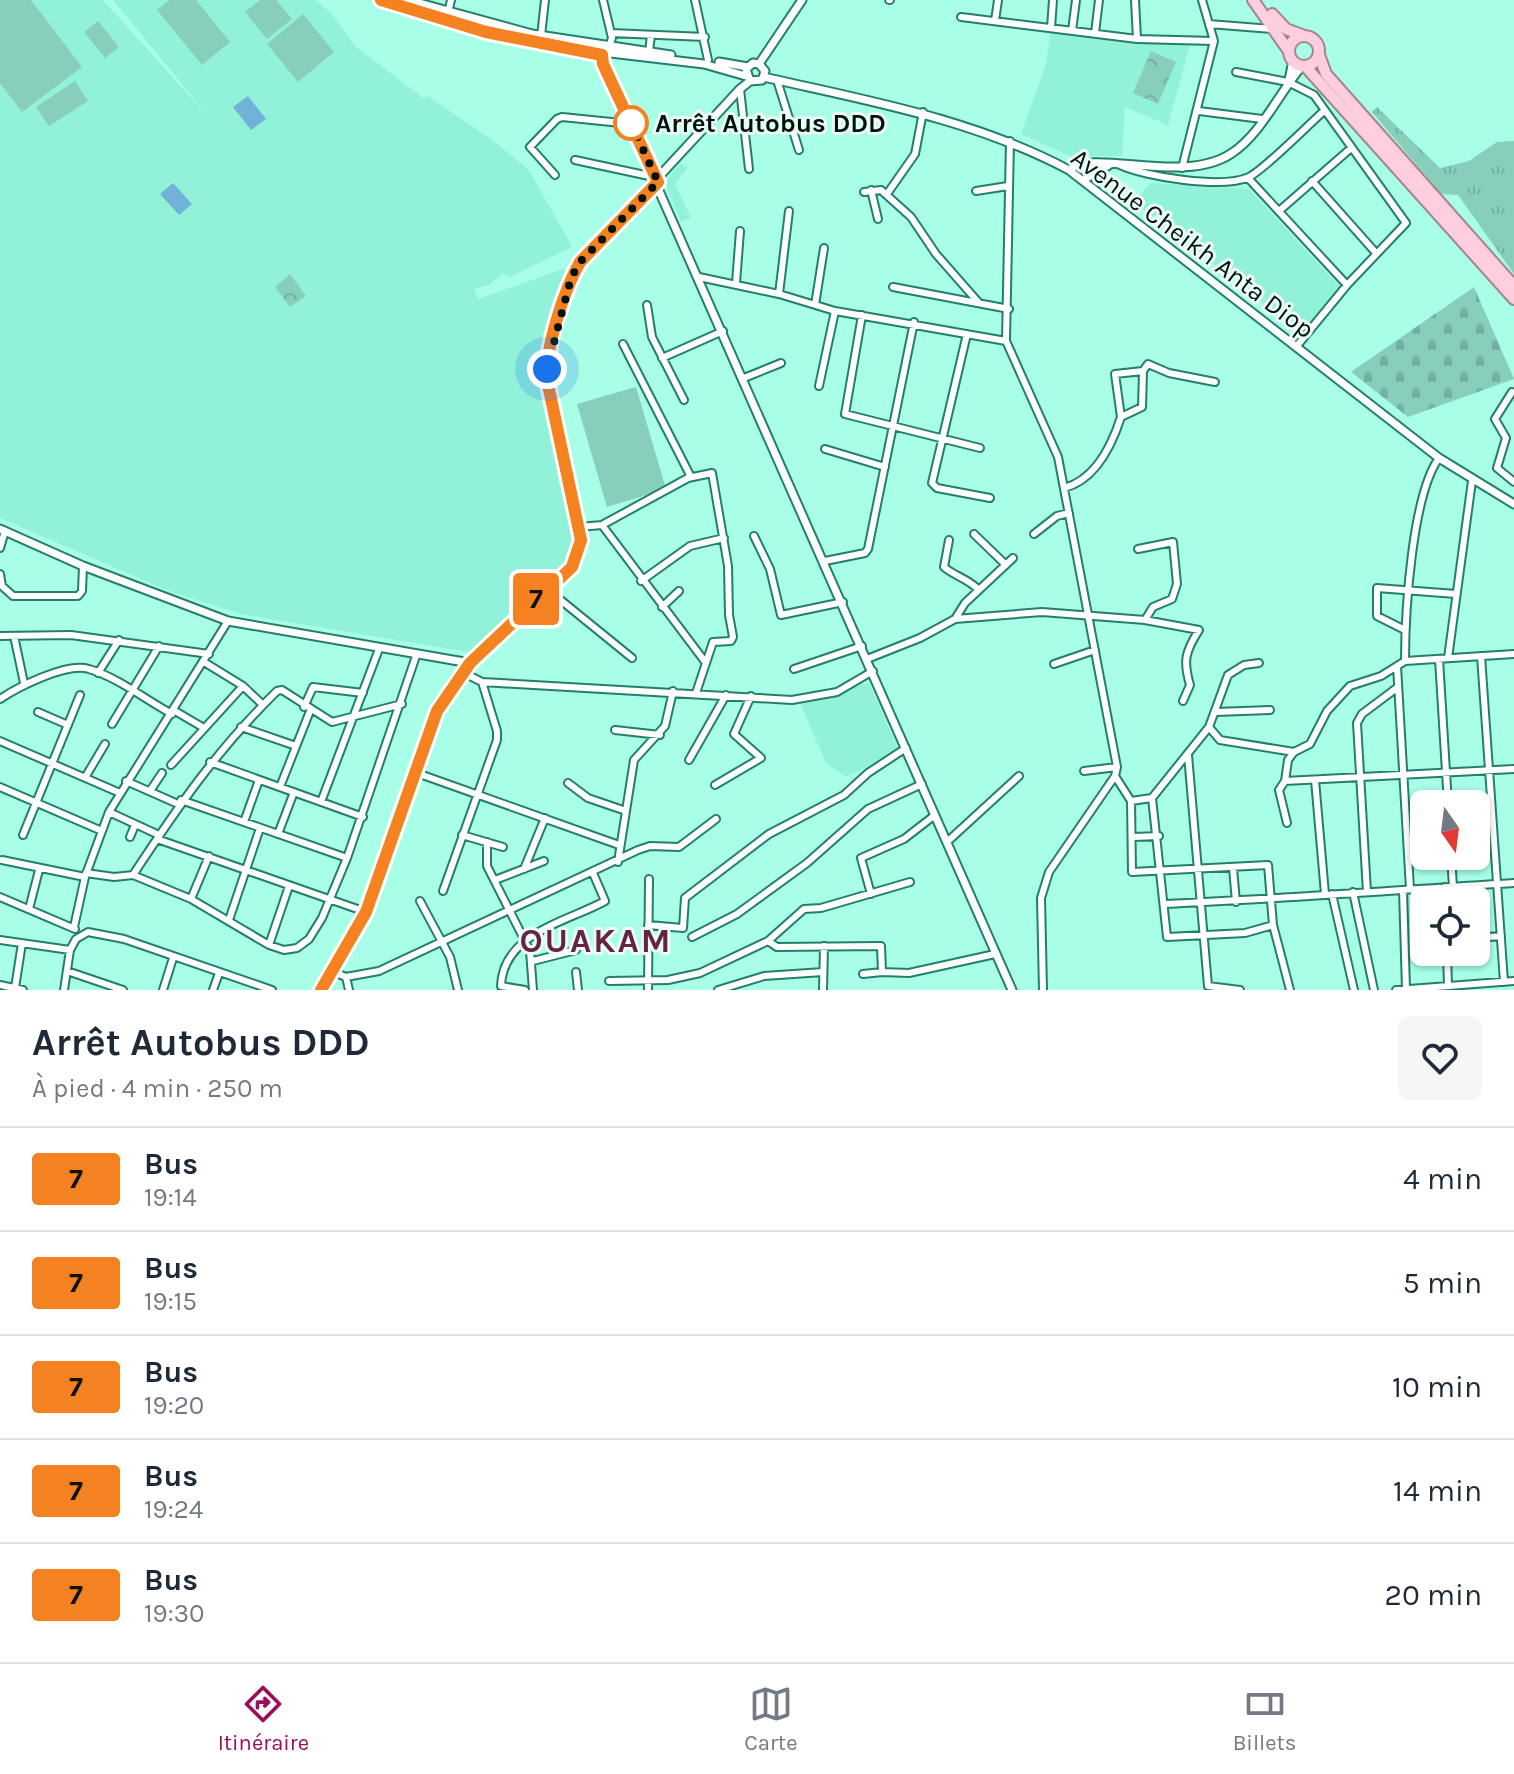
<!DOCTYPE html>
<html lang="fr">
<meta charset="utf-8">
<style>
body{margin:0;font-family:Karla,sans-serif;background:#f6f6f7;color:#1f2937;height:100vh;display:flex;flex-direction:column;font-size:30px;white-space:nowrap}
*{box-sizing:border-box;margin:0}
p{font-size:26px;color:#747a83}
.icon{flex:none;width:44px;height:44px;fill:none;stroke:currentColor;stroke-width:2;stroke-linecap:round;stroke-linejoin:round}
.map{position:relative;height:990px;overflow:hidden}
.details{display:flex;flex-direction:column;background:#fff;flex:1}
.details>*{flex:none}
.badge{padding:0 16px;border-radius:6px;font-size:28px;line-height:52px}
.needle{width:52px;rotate:166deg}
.tools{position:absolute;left:1410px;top:790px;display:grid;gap:16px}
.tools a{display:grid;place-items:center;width:80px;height:80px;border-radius:12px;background:#fff;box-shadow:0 2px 6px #0004;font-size:40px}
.you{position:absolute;width:40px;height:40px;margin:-20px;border:6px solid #fff;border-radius:50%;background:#1a73e8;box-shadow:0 0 0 12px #1a73e833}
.map>.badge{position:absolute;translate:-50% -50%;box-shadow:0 0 0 4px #fff}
.round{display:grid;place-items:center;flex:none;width:84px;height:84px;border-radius:12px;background:#f6f6f7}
.headline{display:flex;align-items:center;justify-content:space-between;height:136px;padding:0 32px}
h1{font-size:38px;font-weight:700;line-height:60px}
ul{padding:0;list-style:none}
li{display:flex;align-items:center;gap:24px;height:104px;padding:0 32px;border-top:2px solid #e0e1e3}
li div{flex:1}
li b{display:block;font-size:30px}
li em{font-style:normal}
li .badge{min-width:88px;font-weight:700;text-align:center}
.tabs{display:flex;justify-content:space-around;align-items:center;height:112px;border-top:2px solid #e0e1e3;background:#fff;font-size:22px;color:#747a83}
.tabs a{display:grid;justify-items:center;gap:4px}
.tabs .current{color:#9b0c5b}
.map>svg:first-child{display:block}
.built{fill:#92f2d9}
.grass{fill:url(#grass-tufts)}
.cemetery{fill:url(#cemetery-stones)}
.park{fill:url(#park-crowns)}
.pitch{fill:#87cfbb}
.water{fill:#70b2d8}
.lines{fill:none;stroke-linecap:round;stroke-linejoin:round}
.minor-casing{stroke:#237f6c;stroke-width:10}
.tertiary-casing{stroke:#237f6c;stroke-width:11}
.trunk-casing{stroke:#a4848f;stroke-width:14}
.minor{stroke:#fff;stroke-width:6}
.tertiary{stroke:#fff;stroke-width:7}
.trunk{stroke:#fecede;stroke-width:10}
.line-casing{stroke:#fff;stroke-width:18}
.line{stroke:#f58220;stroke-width:12}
.walk{stroke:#00120c;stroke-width:8;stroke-dasharray:0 14.4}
.stop-dot{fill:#fff;stroke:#f58220;stroke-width:4}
.labels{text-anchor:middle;stroke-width:6;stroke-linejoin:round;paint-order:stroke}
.stop-label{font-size:26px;font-weight:bold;fill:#00120c;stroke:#ebfbf6;text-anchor:start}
.street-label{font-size:26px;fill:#00120c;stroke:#ebfbf6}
.district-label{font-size:34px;font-weight:bold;letter-spacing:2px;fill:#652441;stroke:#ebfbf6}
</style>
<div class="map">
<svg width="1514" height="990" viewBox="0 0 1514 990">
<defs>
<pattern id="grass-tufts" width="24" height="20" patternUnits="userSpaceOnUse" patternTransform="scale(2)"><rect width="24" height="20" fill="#87cfbb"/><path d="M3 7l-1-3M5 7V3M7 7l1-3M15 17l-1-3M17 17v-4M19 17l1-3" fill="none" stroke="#73b1a0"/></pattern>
<pattern id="cemetery-stones" width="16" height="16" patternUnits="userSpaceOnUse" patternTransform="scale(2)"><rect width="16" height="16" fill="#87cfbb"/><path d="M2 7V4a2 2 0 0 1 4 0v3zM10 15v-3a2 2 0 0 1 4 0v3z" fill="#73b1a0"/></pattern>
<pattern id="park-crowns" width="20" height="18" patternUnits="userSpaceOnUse" patternTransform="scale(2)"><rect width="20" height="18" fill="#87cfbb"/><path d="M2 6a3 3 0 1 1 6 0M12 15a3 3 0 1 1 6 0" fill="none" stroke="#73b1a0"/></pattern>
</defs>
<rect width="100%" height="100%" fill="#a8fee7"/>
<!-- built -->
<path class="built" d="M0,0h103l105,116 -95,-116h202l16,13 24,33 68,52 5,-2 64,44 37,30 43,77 -62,30 -7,-4 -14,12 -15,4 4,10 85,-30 5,4 -24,86 -6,5 35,169 -3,20 -11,16 -85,84 -234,-39 -76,-25 -164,-71z
M1051,28l139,17 -22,80 -43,-18 -3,49h-52l-49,-22 25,-70z
M680,163l8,5 -13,16 16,34 -10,4 -16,-40z
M1151,183l98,6 91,98 -39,46 -167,-131z
M869,683l30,68 -53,26 -20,-14 -26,-60z"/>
<!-- grass -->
<path class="grass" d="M1377,107l63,61 29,-7 28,-19 17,-1v133l-56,-79 -17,-1 -69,-82z"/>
<!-- cemetery -->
<path class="cemetery" d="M1474,287l40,92 -106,38 -57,-45z"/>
<!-- park -->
<path class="park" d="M1151,51l25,11 -18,42 -25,-11z
M290,274l16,22 -16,11 -15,-20z"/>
<!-- pitch -->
<path class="pitch" d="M0,0h31l51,67 -60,45 -22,-29z
M170,0h26l34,42 -28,23 -45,-55z
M260,0h16l16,19 -25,20 -22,-27z
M303,14l31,38 -36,30 -31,-38z
M98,21l21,26 -14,11 -21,-26z
M75,81l13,20 -39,25 -13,-19z
M636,387l30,102 -59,18 -30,-103z"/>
<!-- water -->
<path class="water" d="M248,96l18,23 -15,11 -18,-23z
M173,183l19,21 -13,11 -19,-21z"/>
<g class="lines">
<defs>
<path id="minor" d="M603,0l9,38 -3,9
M695,0l13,60
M889,0h1
M1135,0l2,39
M448,13l3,-13
M961,17l176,22 77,2
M995,21l3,-21
M1209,24l63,5
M1051,28l2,-28
M1072,31l4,-31
M611,33l94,4
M1095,33l4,-33
M541,36l4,-36
M649,52l2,-17
M1236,72l52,10 26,13 92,128 -59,62 -51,62
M777,80l22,70
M740,89l9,80
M1199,111l63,8
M1010,141l-4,200 52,116 59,310 -2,9 -66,96 -8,26 2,92
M575,160l79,17
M1120,165c25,12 103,24 129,12 15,-7 59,-52 75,-66
M1182,168l32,-127 -12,-41
M555,175l-25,-28 27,-28 5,-2 69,7
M1248,178l99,107
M1312,181l64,72
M871,190l7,29
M976,191l32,-5
M864,192l17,-2 30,27 25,37 43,49
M887,194l28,-40 8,-42
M1279,211l71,-62
M699,277l80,17 56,17 171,30
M736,283l4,-52
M893,287l116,22
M779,294l10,-83
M647,305l5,32 32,63
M815,305l9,-57
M862,315l-17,99 135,34
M967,334l-35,149 5,5 53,10
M623,344l68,133
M662,358l61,-27
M744,378l37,-15
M819,386l16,-75
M1512,392l-17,27 11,19 -9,30 17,14
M1121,417l-6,-43 28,-3
M825,449l60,18
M1064,488c31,-8 48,-43 57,-71l21,-10 1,-36 5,-7 21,9 46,9
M602,525l86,-47 24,-5 16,93 1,49 4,22 -2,4 -18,1 -17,51
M579,527l23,-2 104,138
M974,534l32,31
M1034,534l23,-18 12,-3
M754,536l16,33 11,46 62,-13
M949,540l-5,27c12,10 23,11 35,23
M0,548l5,-17
M1138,549l35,-7 4,42 -5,15 -19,8 -8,13
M825,561l40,-8 3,-4 46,-227
M0,574l2,12 11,10h65l4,-5 1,-25
M641,581l49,-35 34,-8
M547,589l85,69
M662,607l17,-16
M955,619l87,-7 103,8 54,10c-14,22 -16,31 -9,55l-7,16
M1405,630l-28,-14v-28l79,6
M0,636l71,-1 138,19
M14,636l10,47
M1481,656l23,326
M1448,658l24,-177
M867,659l53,-21 35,-19 10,-16 48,-45
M1439,659l9,145
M1405,661c0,-49 7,-166 34,-203
M204,662l39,24 20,19
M1054,664l41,-14
M1397,666l13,223
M794,669l68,-23
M462,672l20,10 310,18 45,-8 36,-21
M98,673l21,-33
M0,699c18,-12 67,-37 89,-30 28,8 57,31 83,45
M304,707l9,-20 50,6
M175,711l29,17
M38,712l30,13
M1216,712l54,-2
M112,724l47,-78
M241,727l55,19
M1209,727l11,13 74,12
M615,730l45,5
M0,741l120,52
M1188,755l20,231 32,4
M689,760l37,-65
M210,762l153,55
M171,765l72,-79
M1084,771l33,-4
M414,772l205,73
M86,776l19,-32
M1115,776l16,25 1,71 136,-7 5,60 17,65
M1315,780l10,114
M126,781l52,23
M1285,781l229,-12
M568,783l20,15 38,13
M715,785l46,-27 -27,-24 17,-38
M0,787l102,44
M280,787l30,-76
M150,791l12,-18
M1152,798l15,139 78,-4 28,-8
M181,800l166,58
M1131,801l21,-3 57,-71 19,-52 16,-10 15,-2
M321,802l58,-153
M109,812l50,23
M244,822l15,-42
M1287,823l-8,-33 6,-9 3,-21 6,-8 16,-8 17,-33 23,-25 31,-10 24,-15 109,-7
M278,834l16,-42
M23,835l57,-140
M462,835l41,12
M130,837l5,-12
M1133,837l26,-1
M157,839l209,73
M487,842v24l43,85 3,39
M947,842l72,-66
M1451,856l2,31
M2,860l83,17
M618,862l16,-102 31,-34 8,-35
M1233,868l3,34
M524,869l21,-51
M86,873l28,4 19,-2 58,24 78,46 15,5 13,-2 12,-9 13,-21 25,-60 69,-202
M133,875c46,-70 84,-125 144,-184l5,-1 50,32 70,-18
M495,880l49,-19
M1445,887v13
M1403,890l3,99
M443,891l54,-151v-9l-15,-49
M1353,892l21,98
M1367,892l-10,-169 5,-9 36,-27
M871,894l-10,-36 43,-19 31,-24
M1332,894l22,96
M0,897l75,32
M191,899l18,-43
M420,901l30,56 8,33
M1165,904c116,-5 232,-14 349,-21
M29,909l10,-39
M229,920l31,-92
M648,925l35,3 2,-30 84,-64 75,-39 24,-22 38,-25
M74,927l11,-50 24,-65 119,-191
M692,937l45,-23 70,-51 61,-54 54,-25
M1476,938l25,-2
M0,940l70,10
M768,941l9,6 104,-1 1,26 27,1 86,-19
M269,945l20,-59
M1447,952l1,34
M533,961l43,-11
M67,971l56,19
M331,971l15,6 3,13
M576,972l2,18
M863,974l19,-2
M346,977l33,-6 259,-121 12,-4 29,1 37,-28
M609,981l59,-1 32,-7 68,-32 36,-32 17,-1 89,-26
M0,985l23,5
M15,988l7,-45
M64,990l6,-40 6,-11 12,-7 36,7 148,51
M163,990l10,-32
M213,990l6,-17
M525,990l-24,-4c2,-53 66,-64 104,-85l-12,-28
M648,990l1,-111
M718,990l46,-14 59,-4
M823,990l1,-44
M1396,990l118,-9"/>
<path id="tertiary" d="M381,0l153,44 170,20 42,12
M408,0l124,34 139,21
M602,55l1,9 409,926
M719,62l29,5
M759,64l43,-64
M764,77c105,24 209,42 305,93l370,288 75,46
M1289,80l4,-19
M1069,170c26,-22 115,16 163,-17 29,-19 47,-60 70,-87
M1085,179l24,-14
M0,529l83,37 145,55 242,42
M321,990l45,-78 71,-201 33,-48 102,-96 9,-27 -34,-171 24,-91 9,-16 160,-173 10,-8 12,-1 3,-9 -6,-7 -6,-1 -7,6 4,12"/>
<path id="trunk" d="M1253,0l35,50
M1272,14l14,15 16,6
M1289 51a15 15 0 1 1 30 0a15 15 0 1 1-30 0Z
M1319,55l7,19 188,212
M1305,66l209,233"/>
</defs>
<!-- minor casing -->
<use href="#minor" class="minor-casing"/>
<!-- tertiary casing -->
<use href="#tertiary" class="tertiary-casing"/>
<!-- trunk casing -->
<use href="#trunk" class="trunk-casing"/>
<!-- minor -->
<use href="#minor" class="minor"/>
<!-- tertiary -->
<use href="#tertiary" class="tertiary"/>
<!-- trunk -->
<use href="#trunk" class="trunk"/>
</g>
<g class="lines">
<defs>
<path id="line" d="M321,990l45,-78 71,-201 33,-48 102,-96 9,-27 -34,-160c-2,-32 17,-90 33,-118l78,-80 -55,-118 -1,-9 -116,-23 -105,-32"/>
</defs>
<!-- line casing -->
<use href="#line" class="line-casing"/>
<!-- line -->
<use href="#line" class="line"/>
<!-- walk -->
<path class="walk" d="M547,369l24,-91 9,-16 78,-80 -27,-59"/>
</g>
<!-- markers -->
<circle class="stop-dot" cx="631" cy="123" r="16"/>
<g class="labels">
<!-- stop labels -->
<g class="stop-label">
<text x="655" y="132">Arrêt Autobus DDD</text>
</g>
<!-- street labels -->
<g class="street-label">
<text transform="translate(1193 243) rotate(37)" y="9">Avenue Cheikh Anta Diop</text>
</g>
<!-- district labels -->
<g class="district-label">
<text x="596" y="952">OUAKAM</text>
</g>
</g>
</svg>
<div class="tools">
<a><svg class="needle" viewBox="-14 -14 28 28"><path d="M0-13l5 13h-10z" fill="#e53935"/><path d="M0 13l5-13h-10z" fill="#747a83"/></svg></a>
<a><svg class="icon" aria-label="locate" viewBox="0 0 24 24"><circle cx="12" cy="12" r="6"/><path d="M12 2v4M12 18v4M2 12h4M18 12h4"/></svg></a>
</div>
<div class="you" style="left:547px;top:369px"></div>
<b class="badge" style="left:536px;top:599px;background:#f58220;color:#111">7</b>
</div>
<section class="details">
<div class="headline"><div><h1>Arrêt Autobus DDD</h1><p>À pied · 4 min · 250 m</p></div><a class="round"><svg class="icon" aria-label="heart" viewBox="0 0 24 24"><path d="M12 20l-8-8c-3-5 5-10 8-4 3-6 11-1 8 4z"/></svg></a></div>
<ul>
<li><span class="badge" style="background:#f58220;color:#111">7</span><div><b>Bus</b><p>19:14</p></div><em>4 min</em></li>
<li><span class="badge" style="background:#f58220;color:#111">7</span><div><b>Bus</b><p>19:15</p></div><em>5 min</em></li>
<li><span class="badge" style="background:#f58220;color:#111">7</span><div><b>Bus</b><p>19:20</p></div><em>10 min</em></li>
<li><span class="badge" style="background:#f58220;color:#111">7</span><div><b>Bus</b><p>19:24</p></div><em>14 min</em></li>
<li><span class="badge" style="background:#f58220;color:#111">7</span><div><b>Bus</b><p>19:30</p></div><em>20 min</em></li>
</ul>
</section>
<nav class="tabs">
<a class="current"><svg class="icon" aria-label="directions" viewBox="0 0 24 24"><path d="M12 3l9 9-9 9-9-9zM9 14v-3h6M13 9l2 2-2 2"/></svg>Itinéraire</a>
<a><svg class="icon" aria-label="map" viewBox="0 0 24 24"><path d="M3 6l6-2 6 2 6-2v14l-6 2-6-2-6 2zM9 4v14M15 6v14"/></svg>Carte</a>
<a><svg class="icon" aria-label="tickets" viewBox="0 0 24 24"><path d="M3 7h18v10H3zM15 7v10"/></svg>Billets</a>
</nav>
